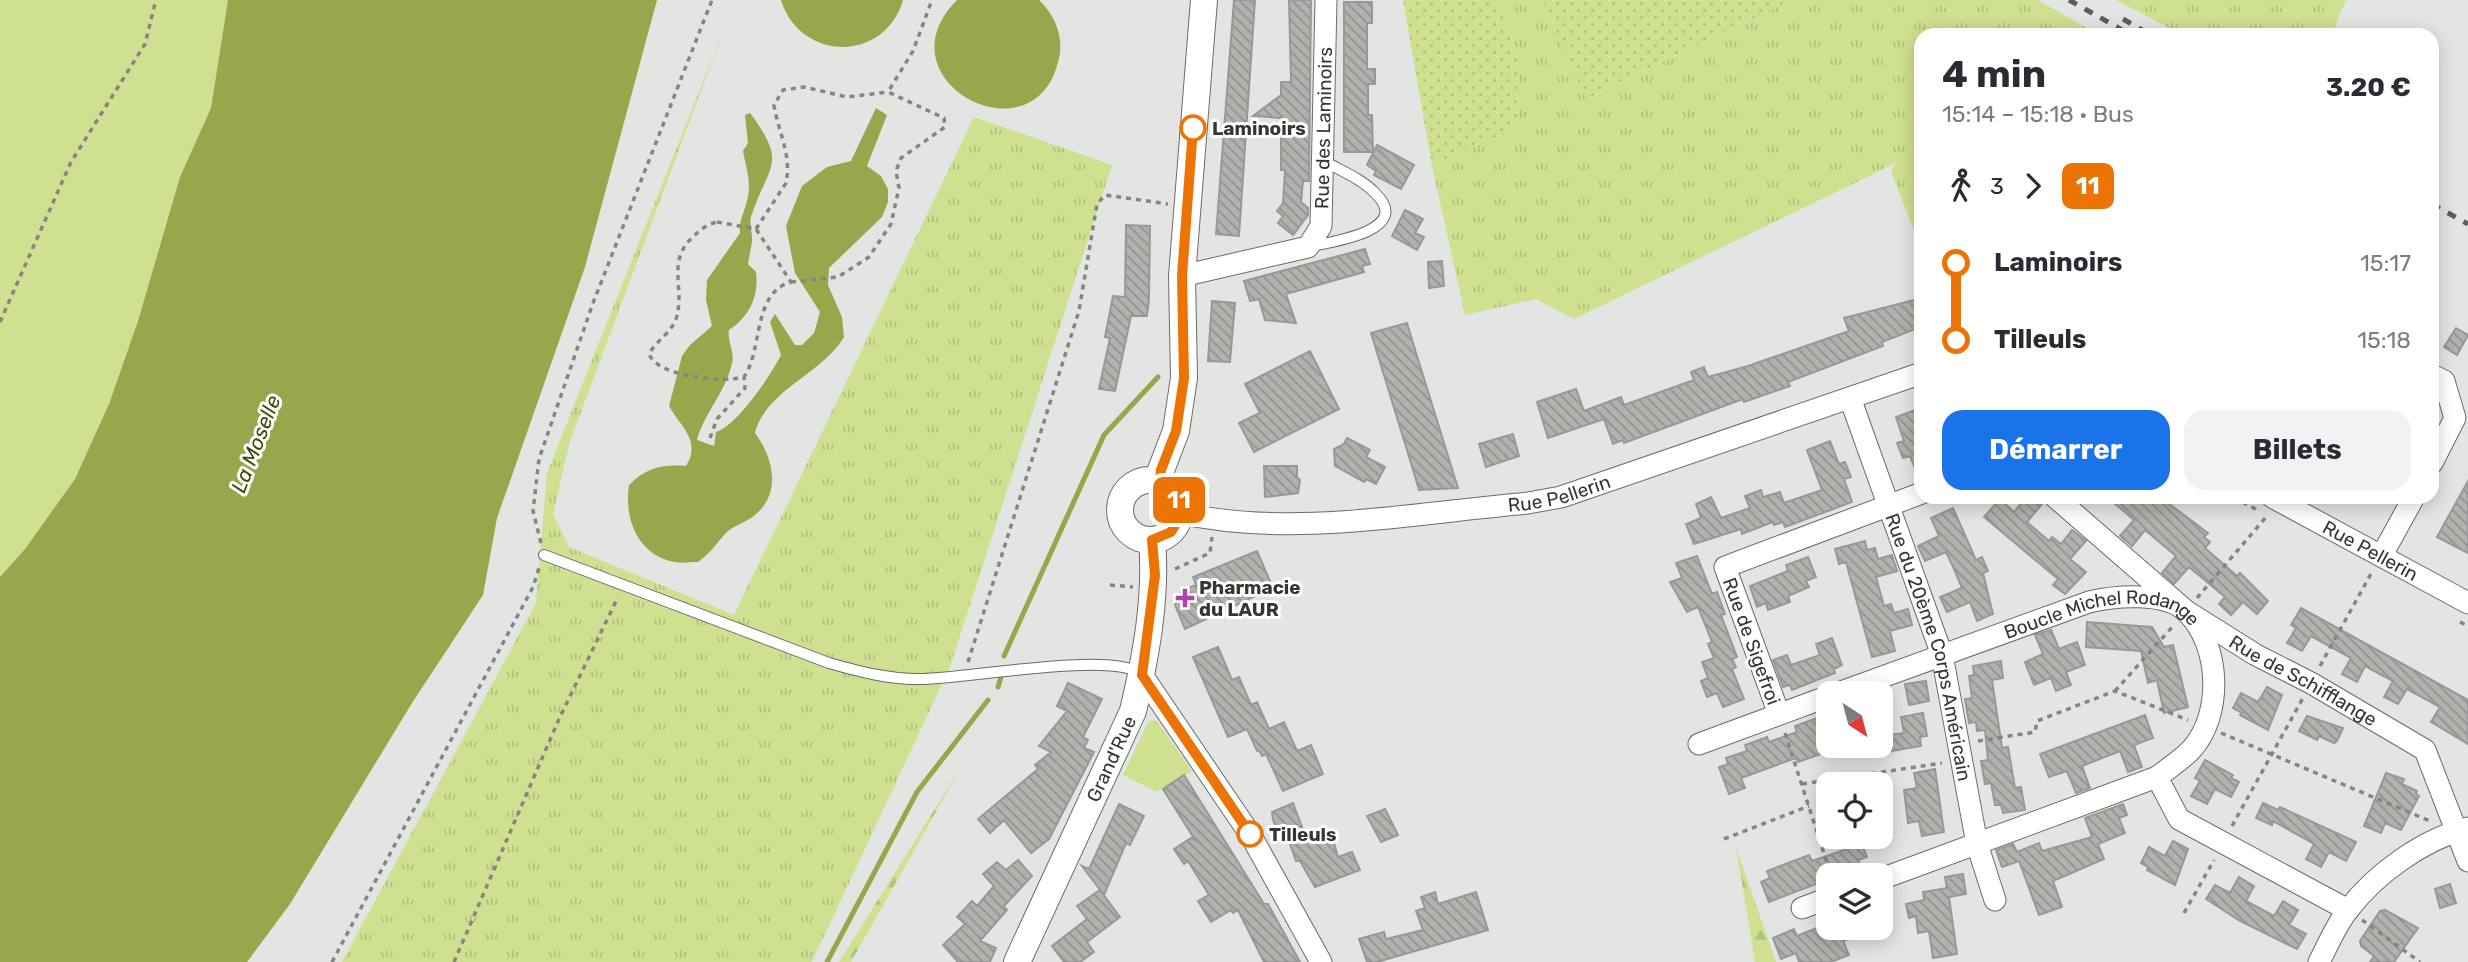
<!DOCTYPE html>
<html lang="fr">
<meta charset="utf-8">
<style>
body{margin:0;font-family:Rubik,sans-serif;background:#f2f2f3;color:#2b2b33;height:100vh;display:flex;flex-direction:column;font-size:26px;white-space:nowrap}
*{box-sizing:border-box;margin:0}
p{font-size:23px;color:#7c7c81}
.icon{flex:none;width:38px;height:38px;fill:none;stroke:currentColor;stroke-width:2;stroke-linecap:round;stroke-linejoin:round}
.map{position:relative;flex:1;overflow:hidden}
.details{position:absolute;left:1914px;top:28px;width:525px;height:476px;display:flex;flex-direction:column;background:#fff;border-radius:21px;box-shadow:0 4px 18px #0003}
.details>*{flex:none}
.badge{padding:0 14px;border-radius:10px;font-size:24px;line-height:46px}
.needle{width:46px;rotate:144deg}
.fabs{position:absolute;left:1816px;top:681px;display:grid;gap:14px}
.fabs a{display:grid;place-items:center;width:77px;height:77px;border-radius:14px;background:#fff;box-shadow:0 4px 18px #0003;font-size:35px}
.map>.badge{position:absolute;translate:-50% -50%;box-shadow:0 0 0 4px #fff}
.legs{display:flex;align-items:center;gap:10px;height:77px;padding:0 28px;font-size:23px}
.legs p{margin-inline-start:auto}
.head{display:flex;align-items:center;justify-content:space-between;height:119px;padding:0 28px}
h1{font-size:38px;font-weight:700;line-height:52px}
.cta{display:flex;gap:14px;margin-top:auto;padding:14px 28px}
.cta a{flex:1;height:80px;border-radius:21px;background:#1a73e8;color:#fff;font-size:28px;font-weight:700;line-height:80px;text-align:center}
.cta a+a{background:#f2f2f3;color:#2b2b33}
ul{padding:0 28px;list-style:none}
li{display:flex;align-items:center;gap:24px;height:77px;font-size:26px}
li i{display:grid;place-items:center;width:10px;height:100%;margin:0 9px;background:currentColor}
li i::after{content:'';width:18px;height:18px;margin:-9px;border:5px solid;border-radius:50%;background:#fff}
li p{margin-inline-start:auto}
li:first-child i{background:linear-gradient(#0000 50%,currentColor 0)}
li:last-child i{background:linear-gradient(currentColor 50%,#0000 0)}
.map>svg:first-child{display:block}
.grass{fill:url(#grass-tufts)}
.forest{fill:url(#forest-firs)}
.park{fill:#cfe090}
.garden{fill:url(#garden-dots)}
.water{fill:#96a74c}
.lines{fill:none;stroke-linecap:round;stroke-linejoin:round}
.stream{stroke:#96a74c;stroke-width:5}
.building{fill:url(#building-back-hatch);stroke:#989996;stroke-width:2}
.service-casing{stroke:#6b6c69;stroke-width:12}
.minor-casing{stroke:#6b6c69;stroke-width:23}
.tertiary-casing{stroke:#6b6c69;stroke-width:28}
.path{stroke:#858583;stroke-width:3.5;stroke-dasharray:5 5;stroke-linecap:butt}
.service{stroke:#fff;stroke-width:10}
.minor{stroke:#fff;stroke-width:21}
.tertiary{stroke:#fff;stroke-width:26}
.rail{stroke:#5c5c5b;stroke-width:5;stroke-dasharray:9 9;stroke-linecap:butt}
.line-1-casing{stroke:#fff;stroke-width:16}
.line-1{stroke:#ec7404;stroke-width:10}
.stop-1-dot{fill:#fff;stroke:#ec7404;stroke-width:3.5}
.poi-dot{fill:#ab45a9;stroke:#fff;stroke-width:2.5}
.labels{text-anchor:middle;stroke-width:6;stroke-linejoin:round;paint-order:stroke}
.street-label{font-size:19px;fill:#353534;stroke:#fff}
.stop-label{font-size:19px;font-weight:bold;fill:#353534;stroke:#fff;text-anchor:start}
.poi-label{font-size:19px;font-weight:bold;fill:#353534;stroke:#fff;text-anchor:start}
.water-label{font-size:21px;font-style:italic;fill:#414b04;stroke:#fff}
</style>
<div class="map">
<svg width="2468" height="962" viewBox="0 0 2468 962">
<defs>
<pattern id="grass-tufts" width="24" height="20" patternUnits="userSpaceOnUse" patternTransform="scale(1.75)"><rect width="24" height="20" fill="#cfe090"/><path d="M3 7l-1-3M5 7V3M7 7l1-3M15 17l-1-3M17 17v-4M19 17l1-3" fill="none" stroke="#b2c17d"/></pattern>
<pattern id="forest-firs" width="22" height="20" patternUnits="userSpaceOnUse" patternTransform="scale(1.75)"><rect width="22" height="20" fill="#cfe090"/><path d="M5 1l3.5 6h-7zM16 11l3.5 6h-7z" fill="#b2c17d"/></pattern>
<pattern id="garden-dots" width="8" height="8" patternUnits="userSpaceOnUse" patternTransform="scale(1.75)"><rect width="8" height="8" fill="#cfe090"/><path d="M2 2h.1M6 6h.1" fill="none" stroke="#b2c17d" stroke-width="1.8" stroke-linecap="round"/></pattern>
<pattern id="building-back-hatch" width="6" height="6" patternUnits="userSpaceOnUse" patternTransform="scale(1.75)"><rect width="6" height="6" fill="#b1b1ae"/><path d="M-1 5l2 2M0 0l6 6M5-1l2 2" fill="none" stroke="#91918e"/></pattern>
</defs>
<rect width="100%" height="100%" fill="#e4e5e2"/>
<!-- grass -->
<path class="grass" d="M1499,0h43l45,99 204,-99h247l61,35h-177l-1,215 -30,-79 5,-8 -322,156 -38,-20 -71,16 -33,-149 86,-39 -1,-72z
M2116,0h230l-15,35h-149z
M726,24l-157,420 -16,71 16,32 165,68 240,-498 138,48 -162,502 -138,295h-470l194,-359 11,-130z"/>
<!-- forest -->
<path class="forest" d="M963,764l-112,198h-12z
M1736,847l40,115h-21z"/>
<!-- park -->
<path class="park" d="M0,0h228l-17,108 -31,69 -42,144 -29,83 -34,75 -50,70 -25,28z
M1156,720l36,51 -35,21 -34,-17 25,-53z"/>
<!-- garden -->
<path class="garden" d="M1403,0h96l18,55 1,72 -86,39z
M1542,0h249l-205,99z"/>
<!-- water -->
<path class="water" d="M228,0h429l-72,267 -88,251 -14,77 -71,108 -122,201 -43,58h-247v-385l25,-28 50,-70 34,-75 29,-83 42,-144 31,-69z
M781,0h122c-18,63 -103,62 -122,0z
M957,0h82c16,15 25,37 20,58 -22,107 -183,23 -102,-58z
M876,108l11,7 -20,51 14,10 7,13v13l-6,15 -53,51 -1,17 14,32 2,20c-22,37 -78,53 -89,96 18,24 27,60 0,82 -8,7 -20,10 -27,16 -11,11 -17,22 -30,31 -9,0 -19,2 -28,-1 -34,-9 -46,-45 -41,-76 17,-17 33,-21 57,-19 16,-25 -6,-40 -17,-60l13,-50 8,-11 22,-19 -6,-26 1,-20 33,-47c-1,-14 4,-19 7,-32 5,-18 -1,-33 -4,-50l5,-8 -3,-28 5,-2c38,51 19,51 2,101 -4,9 1,19 0,28 -1,7 -3,15 -4,22l8,8c3,25 -7,45 -27,58 -2,11 6,23 3,33 -6,29 -28,50 -35,77l17,6 2,-14c21,-6 55,-57 65,-77l-11,-33 5,-8 20,31h7l12,-12 6,-21 -25,-39 -9,-47 16,-40 25,-19 24,-6z"/>
<g class="lines">
<!-- stream -->
<path class="stream" d="M1004,656l100,-221 54,-58
M998,687l3,-10
M827,962l90,-170 71,-92"/>
</g>
<!-- building -->
<path class="building" d="M1234,0h21l-16,236 -23,-2z
M1289,0h22l-2,181h-6l-2,21 7,6v7l-15,20 -15,-12 5,-7 -6,-5 6,-8 2,-33h-4v-52l-28,-2 28,-21v-13h10z
M1344,2h28v21h-5v46h8v15h-7v31h4l1,37h-29z
M1377,145l37,20 -13,24 -27,-14 2,-4 -9,-6z
M1405,210l18,9 -8,14 9,4 -7,13 -25,-14z
M1126,225l24,1 -1,73 -2,17h-16l-16,75 -16,-2 11,-51 -5,-1 8,-41 12,1z
M1365,249l5,15 -8,2 2,6 -78,22 10,29 -31,-3 -6,-21 -9,2 -6,-20z
M1442,261l2,25 -15,2 -1,-26z
M1918,299l4,24 -10,3 1,4 -31,12 1,4 -95,36 2,4 -46,16 -1,-3 -119,44 -1,-3 -10,4 -9,-25 -56,19 -11,-36 39,-13 8,22 37,-14 3,8 70,-25 -3,-8 13,-5 4,10 40,-11 101,-35 -5,-13z
M1212,301l23,2 -5,59 -22,-1z
M1407,323l10,33 41,132 -39,2 -5,-17 -43,-140z
M2456,328l12,7 -11,20 -13,-8z
M1310,351l29,58 -85,43 -15,-29 21,-10 -15,-29z
M1918,409l4,10 -2,61 -10,-24 -7,2 -6,-15 7,-2 -8,-24z
M1513,434l6,22 -33,11 -7,-23z
M1347,438l23,12 -4,7 19,10 -9,17 -10,-5 -2,3 -29,-16 -1,-17 10,-5z
M1830,441l9,23 6,-2 6,15 -7,2 8,23 -67,25 -2,-5 -9,3 -1,-3 -31,12 -1,-5 -47,15 -8,-20 15,-6 -5,-14 15,-7 10,21 29,-10 -5,-12 16,-6 2,7 17,-5 4,11 38,-13 -15,-40z
M1264,466h33v11l3,3 -2,13 -33,4z
M2468,481v72l-31,-16z
M2026,497h8l8,7 -15,18 22,19 3,-4 9,7 11,-14 14,11 -16,18 16,13 -21,22 -12,-9 5,-6 -74,-62 16,-18 14,13z
M2107,497h53l48,36 -4,4 6,5 -5,6 32,28 3,-3 28,28 -11,13 -14,-12 -12,13 -12,-11 6,-7 -36,-30 -15,17 -12,-11 14,-17 -31,-26 -13,16 -12,-10 14,-16z
M1953,508l23,52 6,-3 6,14 -5,2 10,41 -16,7 -7,-19 -23,10 -7,-15 22,-9 -8,-19 -8,-17 -21,9 -7,-15 21,-10 -8,-18z
M1865,541l2,9 8,-2 3,11 14,-4 5,16 -21,6 8,29 7,-2 3,9 14,-4 4,16 -22,6 5,20 -23,6 -26,-95 -7,2 -4,-15z
M1257,551l16,37 -88,41 -10,-24 6,-14 15,-6 -3,-8z
M1697,556l15,38 5,-2 8,22 -4,1 16,42 -5,2 4,8 -4,2 12,30 -21,8 -6,-14 -10,4 -6,-16 7,-3 -6,-16 12,-4 -6,-14 4,-2 -14,-35 -11,5 -17,-30 12,-4 -6,-15z
M1808,557l8,20 -10,4 3,6 -21,9 2,6 -22,8 -2,-7 -9,4 -7,-21 38,-15 -2,-6z
M2301,608l167,92v44l-37,-22 9,-15 -33,-18 -9,15 -14,-7 9,-16 -28,-15 -8,16 -15,-8 9,-16 -40,-22 -9,15 -15,-8 9,-15 -5,-3z
M2087,622l65,5 12,20 9,-2 15,62 -24,6 -7,-33 -9,3 -7,-32 -55,-4z
M2051,630l8,19 18,-7 8,23 -19,7 5,13 -15,6 -5,-13 -17,7 -9,-23 18,-8 -8,-19z
M1832,638l10,27 -8,4 1,4 -43,17 -2,-5 -7,2 -10,-27 14,-5 4,10 29,-10 -4,-11z
M1218,647l14,33 7,-3 12,28 6,-3 12,27 15,-7 13,29 14,-6 12,29 -40,17 -17,-37 -4,2 -3,-6 -2,1 -10,-22 -19,8 -35,-80z
M2001,661l2,17 -11,2 10,68 6,-1 7,41 6,-1 4,23 -22,3 -2,-8h-6l-4,-22 -6,1 -4,-23 7,-1 -3,-30 -8,1 -1,-9 -7,1 -4,-24 7,-1 -3,-22 5,-1 -1,-9z
M1926,681l3,20 -20,4 -4,-21z
M1068,683l34,16 -19,38 5,3 -4,8 10,4 -45,87 -18,14 -27,-33 -14,13 -12,-14 60,-50 -3,-4 16,-13 -12,-6 28,-35 -10,-5z
M2267,687l15,8 -14,35 -28,-15 2,-2 -9,-5 8,-15 17,9z
M1923,713l4,23 -7,1 1,9 -30,5 -3,-16 16,-2 -3,-16z
M2145,715l8,23 -19,7 8,22 -14,5 -8,-21 -38,15 8,22 -14,5 -9,-22 -18,6 -9,-23z
M2307,716l36,12 -6,13 -3,2 -15,-7 -2,4 -18,-9z
M1817,718l2,6 10,-4v31l-31,11 -2,-4 -55,20 4,10 -16,6 -10,-27 9,-3 -2,-6 21,-7 -2,-6 22,-8 2,5 28,-10 -2,-6z
M2205,760l28,15 -2,3 8,4 -8,15 -16,-8 -8,15 -16,-8 9,-15 -5,-3z
M1935,769l9,63 -22,4 -3,-15 -11,2 -4,-33 13,-2 -3,-15z
M2386,773l18,6 -2,5 15,7 -1,3 3,2 -18,34 -16,-7 -4,10 -17,-7z
M1184,775l80,129h4l32,58h-36l-26,-52 -5,3 -2,-3 -20,12 -13,-21 11,-6 -21,-34 -4,3 -10,-15 17,-11 4,2 -32,-51z
M1293,803l14,37 14,-5 2,6 11,2 4,14 14,-5 8,18 -45,17 -15,-26h-4l-9,-25 -4,2 -5,-6 -5,-12 -1,-8z
M2263,803l15,7 2,-3 76,35 -10,19 -17,-9 -8,15 -15,-8 8,-15 -41,-23 -1,4 -16,-7z
M1119,804l25,12 -14,29 -4,-2 -22,52 -22,-29 7,3z
M2123,804l4,11 -8,3 6,15 -27,11 6,15 -51,22 9,26 -23,8 -20,-54 -17,6 -6,-17 17,-6 4,8 22,-9 3,8 50,-14 -7,-19z
M1385,809l13,26 -17,7 -14,-26z
M1842,836h17l8,21 -9,3 3,7 -22,8h-10v4l-60,23 -8,-20 9,-4 -3,-7 42,-16 3,6 35,-12z
M2173,841l15,8 -13,36 -28,-15 1,-3 -7,-4 8,-16 16,9z
M1018,860l14,16 -28,30 3,4 -27,31 16,7 -6,14h-32l-15,-17 22,-21 -8,-7 15,-16 5,5 17,-20 -11,-12 14,-12 9,8z
M1963,874l3,20 -17,3 8,57 -24,4 -4,-27 -11,2 -2,-17 -7,2 -3,-14 18,-4 -1,-8 24,-4 -2,-11z
M2239,877l15,9 -8,15 28,15 9,-15 15,9 -9,15 17,9 -9,15 -57,-28 -34,-22 9,-14 15,8z
M2450,884l6,19 -16,5 -5,-19z
M1100,890l20,27 -33,25 7,10 -14,10h-16l-12,-16 35,-27 -10,-13z
M1435,892l3,12 38,-12 12,38 -111,32h-10l-8,-23 25,-7 2,7 37,-9 -7,-19 9,-3 -4,-11z
M2385,910l33,18 -24,34h-24l4,-6 -13,-10 -1,-5 20,-30z
M1829,923v5l47,1 -33,12 6,14 -18,7h-32l-3,-9 -15,6 -8,-21 21,-9 3,7z"/>
<g class="lines">
<defs>
<path id="service" d="M1311,246c22,-4 103,-16 64,-53 -13,-14 -34,-22 -51,-32
M544,555l285,108c32,9 62,17 95,16 45,-1 184,-27 215,-6"/>
<g id="minor">
<path id="s1" d="M1182,276l126,-29 13,-21 5,-226"/>
<path d="M2432,375l12,6 11,37 -23,45"/>
<path id="s2" d="M1850,398l92,257 35,189 18,56"/>
<path id="s3" d="M2055,497l131,114 70,44 55,28 114,67 43,111"/>
<path id="s4" d="M2272,497l196,106"/>
<path id="s5" d="M1180,513c113,25 234,0 348,-10l33,-6 361,-124"/>
<path d="M2382,555l32,-58"/>
<path d="M1142,675l108,159 71,128"/>
<path id="s6" d="M1838,693l251,-91c26,-6 76,-11 98,10 34,34 36,103 4,138 -10,10 -23,19 -34,27l-276,102"/>
<path d="M1779,714l-54,-147 197,-74"/>
<path d="M1699,744l130,-48"/>
<path d="M2157,777l22,42 169,91"/>
<path d="M1802,908l27,-10"/>
<path d="M2319,962c9,-17 17,-37 29,-52 28,-37 76,-71 120,-82"/>
</g>
<g id="tertiary">
<circle cx="1150" cy="510" r="30"/>
<path d="M1160,481l1,-11 15,-39 8,-53 -2,-102 22,-276"/>
<path id="s7" d="M1017,962l116,-251c13,-55 24,-114 19,-171"/>
</g>
</defs>
<!-- service casing -->
<use href="#service" class="service-casing"/>
<!-- minor casing -->
<use href="#minor" class="minor-casing"/>
<!-- tertiary casing -->
<use href="#tertiary" class="tertiary-casing"/>
<!-- path -->
<path class="path" d="M717,222l39,7 35,53c-39,11 -28,68 -47,95 -21,6 -86,0 -95,-23 7,-13 22,-21 27,-35 10,-30 -11,-58 18,-83 7,-7 14,-12 23,-14z
M756,229l30,-46c6,-29 -8,-51 -12,-78l9,-15 21,-3 43,10 41,-5
M791,282l47,-5 31,-20 22,-33 8,-36 -3,-17 5,-13 44,-31 -1,-9 -56,-26 25,-41 19,-51
M0,322l71,-160 74,-118 11,-44
M710,438l7,-19 28,-31 -1,-11
M2234,497l23,13
M541,543l-8,-32 6,-52 54,-156 119,-303
M1175,569l35,-16 2,-16
M1110,585l23,2
M2197,598l70,-82
M2460,622l8,4
M968,662l111,-351 18,-107 8,-9 63,9
M2320,666l52,-94
M2115,691l59,-66
M1785,733l46,142
M2221,733l209,88
M1978,741l57,-9 2,-11 78,-30 73,29
M1802,784l140,-21
M2232,826l71,-128
M1724,839l85,-33
M2184,913l30,-53
M2362,920l58,42
M332,962l201,-375 6,-19
M454,962l105,-243 59,-122"/>
<!-- service -->
<use href="#service" class="service"/>
<!-- minor -->
<use href="#minor" class="minor"/>
<!-- tertiary -->
<use href="#tertiary" class="tertiary"/>
<!-- rail -->
<path class="rail" d="M2069,0l62,35
M2123,19l28,16
M2432,204l36,20"/>
</g>
<g class="lines">
<defs>
<path id="line-1" d="M1193,128l-11,148 2,102 -8,53 -15,39 -1,11c21,12 25,31 11,51l-19,8 3,35 -13,100 108,159"/>
</defs>
<!-- line-1 casing -->
<use href="#line-1" class="line-1-casing"/>
<!-- line-1 -->
<use href="#line-1" class="line-1"/>
</g>
<!-- markers -->
<g class="stop-1-dot">
<circle cx="1193" cy="128" r="12"/>
<circle cx="1250" cy="834" r="12"/>
</g>
<path class="poi-dot" d="M1181.5 587.5h7v7h7v7h-7v7h-7v-7h-7v-7h7z"/>
<g class="labels">
<!-- street labels -->
<g class="street-label">
<text dy="7" stroke="none"><textPath href="#s1" startOffset="252">Rue des Laminoirs</textPath></text>
<text dy="7" stroke="none"><textPath href="#s5" startOffset="382">Rue Pellerin</textPath></text>
<text dy="7" stroke="none"><textPath href="#s4" startOffset="112">Rue Pellerin</textPath></text>
<text dy="7" stroke="none"><textPath href="#s6" startOffset="280">Boucle Michel Rodange</textPath></text>
<text transform="translate(1752 641) rotate(70)" y="7">Rue de Sigefroi</text>
<text dy="7" stroke="none"><textPath href="#s2" startOffset="262">Rue du 20ème Corps Américain</textPath></text>
<text dy="7" stroke="none"><textPath href="#s3" startOffset="310">Rue de Schifflange</textPath></text>
<text dy="7" stroke="none"><textPath href="#s7" startOffset="224">Grand'Rue</textPath></text>
</g>
<!-- stop labels -->
<g class="stop-label">
<text x="1212" y="135">Laminoirs</text>
<text x="1269" y="841">Tilleuls</text>
</g>
<!-- poi labels -->
<g class="poi-label">
<text x="1199" y="594">Pharmacie<tspan x="1199" dy="22">du LAUR</tspan></text>
</g>
<!-- water labels -->
<g class="water-label">
<text transform="translate(256 444) rotate(-69)" y="7">La Moselle</text>
</g>
</g>
</svg>
<div class="fabs">
<a><svg class="needle" viewBox="-14 -14 28 28"><path d="M0-13l5 13h-10z" fill="#e53935"/><path d="M0 13l5-13h-10z" fill="#7c7c81"/></svg></a>
<a><svg class="icon" aria-label="locate" viewBox="0 0 24 24"><circle cx="12" cy="12" r="6"/><path d="M12 2v4M12 18v4M2 12h4M18 12h4"/></svg></a>
<a><svg class="icon" aria-label="layers" viewBox="0 0 24 24"><path d="M12 4l9 5-9 5-9-5zM3 14l9 5 9-5"/></svg></a>
</div>
<b class="badge" style="left:1179px;top:500px;background:#ec7404;color:#fff">11</b>
<section class="details">
<div class="head"><div><h1>4 min</h1><p>15:14 – 15:18 · Bus</p></div><b>3.20 €</b></div>
<div class="legs"><svg class="icon" aria-label="walk" viewBox="0 0 24 24"><circle cx="13" cy="4" r="2"/><path d="M13 8l-2 6 4 7M11 14l-3 7M7 12l3-4h3l4 4"/></svg>3<svg class="icon" aria-label="forward" viewBox="0 0 24 24"><path d="M9 5l7 7-7 7"/></svg><b class="badge" style="background:#ec7404;color:#fff">11</b></div>
<ul>
<li><i style="color:#ec7404"></i><b>Laminoirs</b><p>15:17</p></li>
<li><i style="color:#ec7404"></i><b>Tilleuls</b><p>15:18</p></li>
</ul>
<div class="cta"><a>Démarrer</a><a>Billets</a></div>
</section>
</div>
